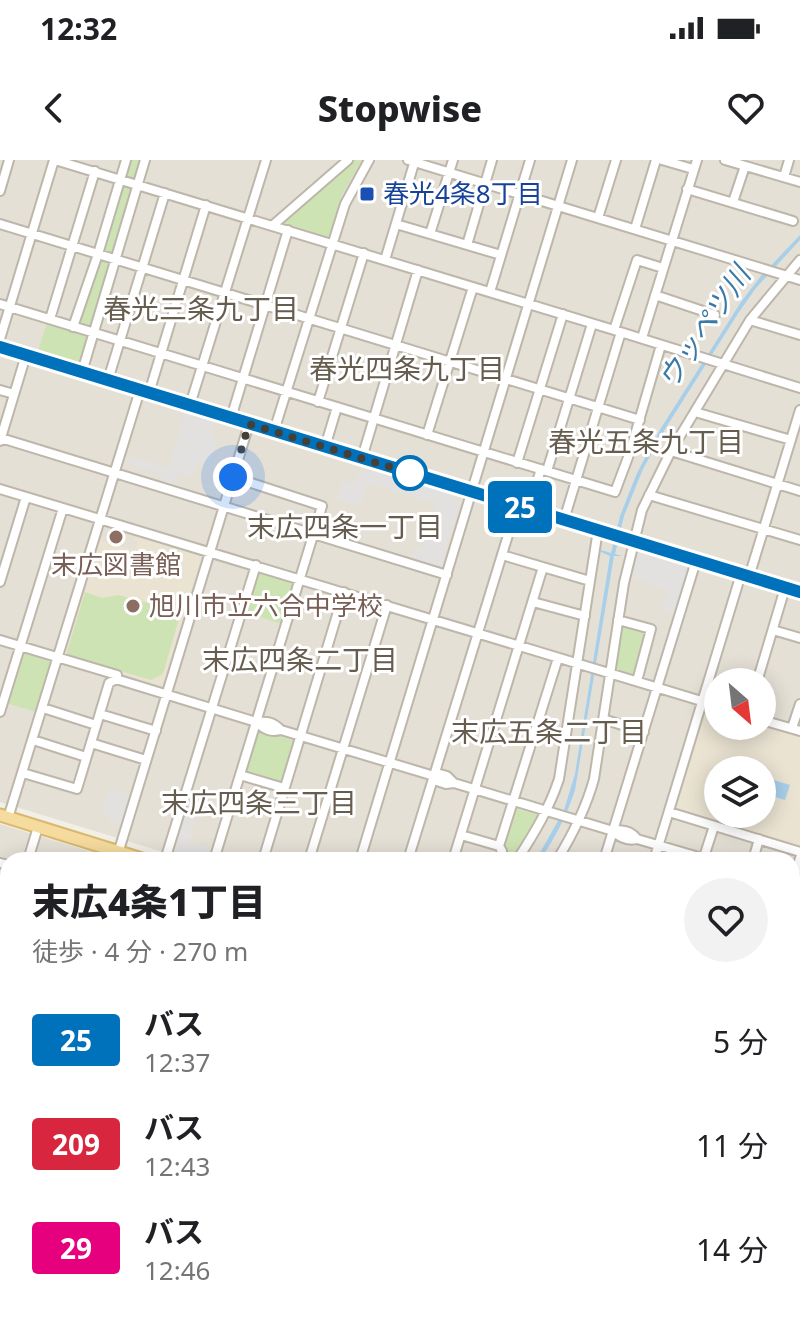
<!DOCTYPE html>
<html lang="ja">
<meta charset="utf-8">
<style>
body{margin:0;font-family:"Noto Sans","Noto Sans JP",sans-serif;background:#f2f2f2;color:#202124;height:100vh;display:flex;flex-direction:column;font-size:30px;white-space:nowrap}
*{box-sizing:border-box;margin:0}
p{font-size:26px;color:#757577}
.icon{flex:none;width:44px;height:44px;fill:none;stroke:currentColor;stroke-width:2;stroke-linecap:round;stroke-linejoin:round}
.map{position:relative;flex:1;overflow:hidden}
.details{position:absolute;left:0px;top:692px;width:800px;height:466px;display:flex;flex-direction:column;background:#fff;border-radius:24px 24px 0 0;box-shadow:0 4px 20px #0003}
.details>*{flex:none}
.badge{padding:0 16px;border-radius:6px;font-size:28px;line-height:52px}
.needle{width:52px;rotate:152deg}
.fabs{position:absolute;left:704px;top:508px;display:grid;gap:16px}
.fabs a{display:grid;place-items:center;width:72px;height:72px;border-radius:50%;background:#fff;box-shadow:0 4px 20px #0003;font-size:40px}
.you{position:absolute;width:40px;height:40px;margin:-20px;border:6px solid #fff;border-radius:50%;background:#1a73e8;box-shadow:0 0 0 12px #1a73e833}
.map>.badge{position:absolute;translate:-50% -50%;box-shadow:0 0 0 4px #fff}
.round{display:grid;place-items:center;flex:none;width:84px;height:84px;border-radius:42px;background:#f2f2f2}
.head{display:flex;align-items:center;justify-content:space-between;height:136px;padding:0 32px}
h1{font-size:38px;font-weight:800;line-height:60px}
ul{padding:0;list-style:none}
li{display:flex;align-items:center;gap:24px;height:104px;padding:0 32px}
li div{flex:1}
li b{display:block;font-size:30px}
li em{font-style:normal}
li .badge{min-width:88px;font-weight:700;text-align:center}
.status{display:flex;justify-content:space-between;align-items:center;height:56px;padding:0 40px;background:#fff;direction:ltr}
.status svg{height:22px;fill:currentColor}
header{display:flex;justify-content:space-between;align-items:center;height:104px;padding:0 32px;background:#fff;font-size:36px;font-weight:800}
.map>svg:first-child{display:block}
.residential{fill:#e5e0d6;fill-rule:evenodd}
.education{fill:#eae3d2;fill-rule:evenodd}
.green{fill:#cee3b3}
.parking{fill:#e3e1df}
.water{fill:#a8cfea}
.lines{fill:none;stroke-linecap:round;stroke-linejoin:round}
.minor-casing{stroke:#bdb6aa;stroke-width:12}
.major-casing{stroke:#d9b86e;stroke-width:15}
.highway-casing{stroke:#cf9b44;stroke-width:16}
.minor{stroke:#fff;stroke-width:8}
.major{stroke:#f5db9d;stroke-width:11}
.highway{stroke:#f1c673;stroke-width:12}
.line-casing{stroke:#fff;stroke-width:18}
.line{stroke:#0072bc;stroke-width:12}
.walk{stroke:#443f37;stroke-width:8;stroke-dasharray:0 14.4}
.transit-dot{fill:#1a4fb4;stroke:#fff;stroke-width:3}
.stop-dot{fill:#fff;stroke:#0072bc;stroke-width:4}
.education-dot{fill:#8d6e63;stroke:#fff;stroke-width:3}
.labels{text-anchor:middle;stroke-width:6;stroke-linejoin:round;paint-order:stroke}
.transit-label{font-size:26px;fill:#164399;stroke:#fff;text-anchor:start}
.education-label{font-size:26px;fill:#785e54;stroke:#fff}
.neighbourhood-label{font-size:28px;fill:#665d4f;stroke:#fff}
.water-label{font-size:28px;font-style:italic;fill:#3979a7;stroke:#fff}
</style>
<div class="status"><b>12:32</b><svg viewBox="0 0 49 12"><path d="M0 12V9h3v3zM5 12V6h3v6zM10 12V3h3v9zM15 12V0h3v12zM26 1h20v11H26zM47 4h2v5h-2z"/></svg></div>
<header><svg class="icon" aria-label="back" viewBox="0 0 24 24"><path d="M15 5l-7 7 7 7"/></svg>Stopwise<svg class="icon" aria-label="heart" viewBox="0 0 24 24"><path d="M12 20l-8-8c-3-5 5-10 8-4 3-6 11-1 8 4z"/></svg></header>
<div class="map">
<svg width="800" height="1157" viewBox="0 0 800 1157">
<rect width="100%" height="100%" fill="#f2efe7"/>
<!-- residential -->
<path class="residential" d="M0,0h800v887l-8,-2v-185h-603l-189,-58zM718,522h44v44h-44zM718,610h44v44h-44z
M0,664l118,36h-110v450h739l-3,7h-744z
M792,907l8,2v121l-8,18z"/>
<!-- education -->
<path class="education" d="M135,375l65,20 1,3 -39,128 -98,-31 35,-115 36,10 2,-4v-5l-3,-1z
M705,546l13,4v16h44v-2l38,11v110l-5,3 -119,-37 -2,-4 29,-100zM718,610h44v44h-44z"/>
<!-- green -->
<path class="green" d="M127,0h18l-63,212 -46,-14 11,-36 24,8z
M354,0h8l-20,35 -11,38 -4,4 -43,-14z
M258,411l37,11 -13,42 -38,-12z
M85,432l17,6 17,-3 62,17 -18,62 -12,6 -85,-25z
M621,465l26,7 -12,43 -19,-6 -2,-3z
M22,489l31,9 -17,54 -30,-9z
M259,570l36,11 -14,44 -36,-11z
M513,648l28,8 -27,44h-12v-18z"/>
<!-- parking -->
<path class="parking" d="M186,251l30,9 -5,16 3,2v3l3,2 -7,24 -13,-4 -4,13 -15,-4 -5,16 -14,-5 3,-9 -39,-12 2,-7 44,13z
M361,308l93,27 -1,5 7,2 -20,66 -28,-8 3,-12 7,2 13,-47 -68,-20 -7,23 -22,-7 5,-18 13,3z
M637,391l53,16 -14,46 -14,-4 6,-20 -39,-12z
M109,629l21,7 -8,28 -14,-4 1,-5 -7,-2z
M188,634l37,11 -4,14 -21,-6 -2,4h-3l-5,17 2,1 -2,7 19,6 -3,12h-17l-18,-5z"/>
<!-- water -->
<path class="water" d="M800,75v5l-44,48 -17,24 -74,117 -22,40 -19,47 -9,38 7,2h-8l-39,234c-8,25 -20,48 -35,70h-4l28,-50 11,-36 35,-218 -9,-4v-2l10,3 9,-37 17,-43 24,-45 80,-126 19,-25z
M764,617l26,8 -5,15 -23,-7z"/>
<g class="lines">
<defs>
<path id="minor" d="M55,0l559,170 186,58
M408,0l392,120
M662,0l31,9
M725,0l75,22
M784,17l5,-17
M687,29l106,32
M0,31l9,-31
M733,42l12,-36
M598,58l18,-58
M0,64l640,196
M396,64l105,31
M272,66l76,-66
M635,69l21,-69
M430,74l23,-74
M467,85l25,-85
M385,100l30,-100
M490,132l40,-132
M655,135l60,20
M0,144l615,188 15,-40 31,-107
M50,159l45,-148
M750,160l50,15
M73,167l25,-73 28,-94
M614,170l23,-70 26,8
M642,178l55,-178
M0,179l54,-179
M0,187l800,245
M82,212l63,-212
M108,220l57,-187
M0,230l14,4
M149,233l57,-188
M318,242l46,-149
M190,245l76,-245
M695,252l96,28
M231,258l57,-188
M274,271l71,-227 24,-44
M427,275l46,-148
M1,278l446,137
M0,281l26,-86
M325,287l12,-40
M671,291l129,40
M362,298l56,-188
M517,303l46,-149
M547,311l45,-147
M0,329l718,217
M649,335l151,45
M528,350l13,-41
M564,360l57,-188
M502,395l88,26
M749,417l51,-167
M0,422l26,-85
M533,442l52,14
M618,460l33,9 -14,52
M773,470l27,8
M0,480l117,35 -1,4 140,43c8,7 14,11 25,8l153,46 6,-2 7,2 7,7
M757,522l28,-94
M43,548l53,17
M0,552l63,-204
M100,554l56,17
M603,559l41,13
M762,560l38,11
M257,562c11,-1 16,0 24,8
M792,568l8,-24
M33,580l53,17
M91,583l55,17
M23,613l54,16 32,-106 7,-4
M240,615l44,13
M434,616l3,5 9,3 8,-1 159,48
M669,652l131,40
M8,658l132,-428
M461,675l38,11 3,5 -3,9
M637,679c-6,-8 -14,-10 -24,-8 7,7 15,10 24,8l72,21
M499,686l59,-188
M28,700l10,-33
M116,700l133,-436
M165,700l91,-295
M214,700l108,-354 -89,-29
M263,700l81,-268
M309,700l78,-255
M360,700l212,-700
M408,700l109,-354
M453,700l90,-293
M517,700c17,-26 32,-51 42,-81l39,-249
M557,700c16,-26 29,-52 37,-81l30,-196 18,-73 29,-59 79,-131 50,-60
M604,700l92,-299
M654,700l87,-286
M703,700l11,-34
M753,700l6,-21
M0,703l8,2
M792,724l8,-26
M0,740l8,2
M0,790l8,-26
M0,817l8,2
M0,828l8,3
M792,892l8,-27
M0,914l8,-26
M792,945l8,3
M0,977l8,3
M792,981l8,2
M792,1023l8,2
M792,1053l8,-18
M0,1077l8,-26
M792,1135l8,-18
M0,1142l8,2
M26,1150l23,7
M314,1150l22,7
M563,1150l24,7
M767,1152l18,-2
M73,1157l2,-7
M168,1157l2,-7
M220,1157l2,-7
M271,1157l2,-7
M367,1157l2,-7
M415,1157l2,-7
M464,1157l2,-7
M517,1157l2,-7
M610,1157l2,-7
M658,1157l2,-7
M710,1157l2,-7"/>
<path id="major" d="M0,655l145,45
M792,897l8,3"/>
<path id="highway" d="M792,1081l8,-18
M792,1104l8,-17
M758,1157l4,-7
M768,1157l3,-7"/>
</defs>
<!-- minor casing -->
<use href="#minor" class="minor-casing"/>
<!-- major casing -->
<use href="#major" class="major-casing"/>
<!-- highway casing -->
<use href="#highway" class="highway-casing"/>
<!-- minor -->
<use href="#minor" class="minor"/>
<!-- major -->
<use href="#major" class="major"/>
<!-- highway -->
<use href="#highway" class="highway"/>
</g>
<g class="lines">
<defs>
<path id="line" d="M0,187l800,245"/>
</defs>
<!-- line casing -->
<use href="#line" class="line-casing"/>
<!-- line -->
<use href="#line" class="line"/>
<!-- walk -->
<path class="walk" d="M233,317l16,-53 161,49"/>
</g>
<!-- markers -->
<rect class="transit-dot" x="359" y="26" width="16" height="16" rx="4"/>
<circle class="stop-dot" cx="410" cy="313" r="16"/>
<g class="education-dot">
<circle cx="116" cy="377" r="8"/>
<circle cx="133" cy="446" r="8"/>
</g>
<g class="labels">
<!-- transit labels -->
<g class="transit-label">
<text x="383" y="43">春光4条8丁目</text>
</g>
<!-- education labels -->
<g class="education-label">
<text x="116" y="414">末広図書館</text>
<text x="149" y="455" text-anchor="start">旭川市立六合中学校</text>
</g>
<!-- neighbourhood labels -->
<g class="neighbourhood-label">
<text x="201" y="159">春光三条九丁目</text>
<text x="407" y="219">春光四条九丁目</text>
<text x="646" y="292">春光五条九丁目</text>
<text x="345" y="377">末広四条一丁目</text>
<text x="300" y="510">末広四条二丁目</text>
<text x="549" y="582">末広五条二丁目</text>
<text x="259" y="653">末広四条三丁目</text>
</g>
<!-- water labels -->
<g class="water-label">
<text transform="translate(704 167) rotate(-56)" y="10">ウッペツ川</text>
</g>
</g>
</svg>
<div class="fabs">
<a><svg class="needle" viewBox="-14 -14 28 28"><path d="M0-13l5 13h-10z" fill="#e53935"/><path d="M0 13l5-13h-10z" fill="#757577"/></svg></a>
<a><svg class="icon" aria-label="layers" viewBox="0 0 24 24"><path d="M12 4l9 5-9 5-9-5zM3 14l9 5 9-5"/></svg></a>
</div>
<div class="you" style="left:233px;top:317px"></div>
<b class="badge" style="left:520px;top:347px;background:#0072bc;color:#fff">25</b>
<section class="details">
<div class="head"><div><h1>末広4条1丁目</h1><p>徒歩 · 4 分 · 270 m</p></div><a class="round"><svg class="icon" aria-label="heart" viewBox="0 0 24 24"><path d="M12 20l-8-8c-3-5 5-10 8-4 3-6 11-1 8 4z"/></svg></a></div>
<ul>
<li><span class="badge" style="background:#0072bc;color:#fff">25</span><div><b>バス</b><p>12:37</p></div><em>5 分</em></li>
<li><span class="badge" style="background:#d7263d;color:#fff">209</span><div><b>バス</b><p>12:43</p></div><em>11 分</em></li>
<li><span class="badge" style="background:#e6007e;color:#fff">29</span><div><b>バス</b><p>12:46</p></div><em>14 分</em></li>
</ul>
</section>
</div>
